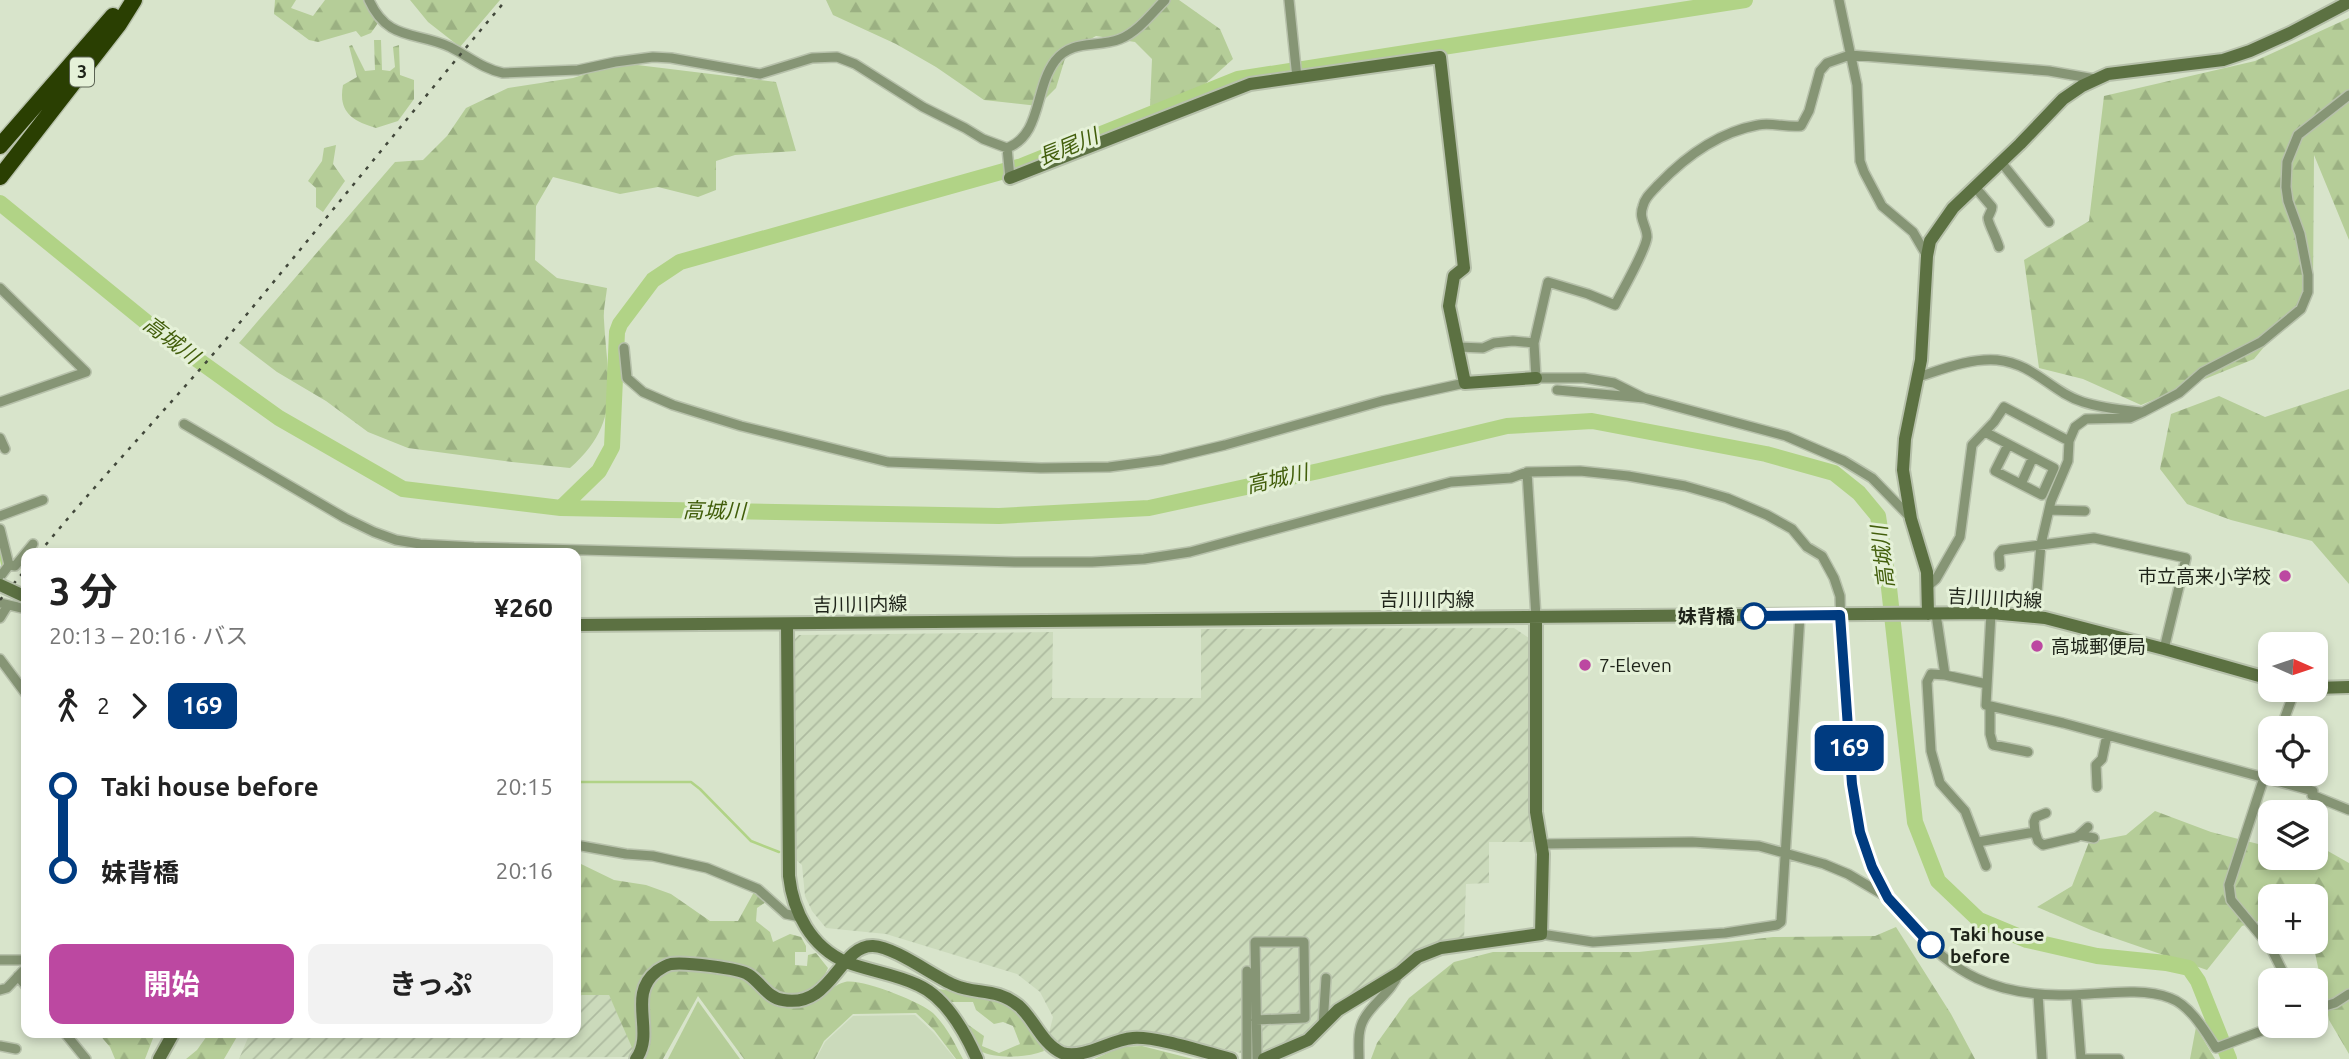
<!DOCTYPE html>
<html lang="ja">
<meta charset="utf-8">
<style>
body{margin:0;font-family:Ubuntu,"Noto Sans JP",sans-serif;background:#f2f2f2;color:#222;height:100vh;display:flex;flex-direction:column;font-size:26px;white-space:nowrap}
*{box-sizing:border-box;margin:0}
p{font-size:23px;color:#767676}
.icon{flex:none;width:38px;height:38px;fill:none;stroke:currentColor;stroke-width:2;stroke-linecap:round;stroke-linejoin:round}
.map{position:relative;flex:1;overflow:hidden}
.side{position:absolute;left:21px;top:548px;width:560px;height:490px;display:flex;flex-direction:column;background:#fff;border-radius:14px;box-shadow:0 4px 10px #0003}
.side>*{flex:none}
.badge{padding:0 14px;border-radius:10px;font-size:24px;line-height:46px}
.needle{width:46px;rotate:93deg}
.controls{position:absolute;left:2258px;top:632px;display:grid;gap:14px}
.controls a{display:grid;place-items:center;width:70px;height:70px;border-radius:14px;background:#fff;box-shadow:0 4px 10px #0003;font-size:35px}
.map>.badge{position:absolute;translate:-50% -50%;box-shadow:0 0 0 4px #fff}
.legs{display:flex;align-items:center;gap:10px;height:77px;padding:0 28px;font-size:23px}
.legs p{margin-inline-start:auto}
.head{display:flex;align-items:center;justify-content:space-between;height:119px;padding:0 28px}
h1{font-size:38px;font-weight:700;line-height:52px}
.action{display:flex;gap:14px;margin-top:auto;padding:14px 28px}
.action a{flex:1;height:80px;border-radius:14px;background:#bc48a1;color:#fff;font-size:28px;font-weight:700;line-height:80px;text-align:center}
.action a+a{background:#f2f2f2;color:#222}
ul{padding:0 28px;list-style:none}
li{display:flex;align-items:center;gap:24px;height:84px;font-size:26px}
li i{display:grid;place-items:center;width:10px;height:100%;margin:0 9px;background:currentColor}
li i::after{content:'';width:18px;height:18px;margin:-9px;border:5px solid;border-radius:50%;background:#fff}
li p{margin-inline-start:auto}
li:first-child i{background:linear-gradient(#0000 50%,currentColor 0)}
li:last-child i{background:linear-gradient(currentColor 50%,#0000 0)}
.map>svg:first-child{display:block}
.built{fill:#cbdabb}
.industrial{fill:url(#industrial-furrows)}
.green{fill:#b5cd98}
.forest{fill:url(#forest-firs)}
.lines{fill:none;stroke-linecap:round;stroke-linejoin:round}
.stream{stroke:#b1d386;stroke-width:2.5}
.river{stroke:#b1d386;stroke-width:16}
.street-casing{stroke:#b7c1ab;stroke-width:12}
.secondary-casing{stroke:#b7c1ab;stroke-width:16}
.highway-casing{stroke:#b7c1ab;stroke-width:19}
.street{stroke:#869575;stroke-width:9}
.secondary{stroke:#5c7142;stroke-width:12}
.highway{stroke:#2a3f02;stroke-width:16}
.rail{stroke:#42483b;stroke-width:2.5;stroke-dasharray:3.5 7;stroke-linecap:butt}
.secondary-bridge-casing{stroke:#b7c1ab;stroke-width:16;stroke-linecap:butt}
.secondary-bridge{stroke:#5c7142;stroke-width:12}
.line-1-casing{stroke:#fff;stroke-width:16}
.line-1{stroke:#003b80;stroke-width:10}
.poi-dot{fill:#bc48a1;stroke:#e5f1d8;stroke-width:2.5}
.stop-1-dot{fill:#fff;stroke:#003b80;stroke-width:3.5}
.labels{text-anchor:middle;stroke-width:6;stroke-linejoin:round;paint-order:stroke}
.shield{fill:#e5f1d8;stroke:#5a6253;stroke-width:2}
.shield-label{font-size:18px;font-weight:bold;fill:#1f241a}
.poi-label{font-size:19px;fill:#1f241a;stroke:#e5f1d8;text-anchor:start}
.street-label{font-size:19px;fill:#1f241a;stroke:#e5f1d8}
.stop-label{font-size:19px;font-weight:bold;fill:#1f241a;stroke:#e5f1d8;text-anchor:end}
.water-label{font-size:21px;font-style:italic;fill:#425e0b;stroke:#e5f1d8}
</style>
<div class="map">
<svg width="2349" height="1059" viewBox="0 0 2349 1059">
<defs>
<pattern id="industrial-furrows" width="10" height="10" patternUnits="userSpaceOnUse" patternTransform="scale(1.75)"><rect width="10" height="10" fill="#cbdabb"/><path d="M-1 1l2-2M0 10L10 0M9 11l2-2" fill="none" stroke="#aebba0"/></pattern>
<pattern id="forest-firs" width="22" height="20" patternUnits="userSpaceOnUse" patternTransform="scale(1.75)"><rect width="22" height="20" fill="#b5cd98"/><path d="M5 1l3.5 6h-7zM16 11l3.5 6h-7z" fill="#9bb082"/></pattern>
</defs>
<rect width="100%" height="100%" fill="#d8e4cb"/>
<!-- built -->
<path class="built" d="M915,1015l19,18 21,26h-139l9,-17 28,-26z"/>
<!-- industrial -->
<path class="industrial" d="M1514,628l15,10 3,185 4,19h-47v41l-23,1 -2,56 -26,3 -19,7 -88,59 -21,25 -41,17 -28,2 -92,-22 -29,3 -40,16 -18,-3 -13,-14 4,-16 -13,-25 -23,-18 -131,-40 -60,-6 -14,-17 -7,-15 -3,-31 -6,-5 -2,-220 5,-5 254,-3 -1,66h149v-69z
M576,995h33l27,56 -5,6 -392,2 11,-26 326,-1z"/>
<!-- green -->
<path class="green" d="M698,1001l42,58h-72z"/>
<!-- forest -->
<path class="forest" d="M275,0h21l-5,8 22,8 12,-16h38l15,23 -7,10 -10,4 -5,-6 -38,11 -9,-2 -35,-26z
M410,0h90l-40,47 -32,-25z
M826,0h353l41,29 13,30 -39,35 -44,12 2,-47 -17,-17 -39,-6 -29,16 -11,36 -18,18 -54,-6 -48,-33 -40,-23 -63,-29z
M2349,18v222l-35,-85 -1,133 -59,71 -113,46 -58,-26 -44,-11 -15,-108 65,-39 15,-125 151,-35z
M374,40h7l1,30 8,1 5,-4 -2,-20 6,-2 1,30 14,5v19l-16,22 -22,7c-24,-7 -38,-16 -33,-43l14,-8 -8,-31 3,-1 13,26 10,-1z
M621,63l155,19 20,69 -61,4 -19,6v29l-18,7 -40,-10 -38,7 -67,-17 -17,29 -1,54 22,18 50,10c-1,10 -4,22 -3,32 3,61 19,102 -34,148l-58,-6 -104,-14 -40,-16 -42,-31 -49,-29 -38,-29 156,-181 28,-2 24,-24 19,-28 42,-20 65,-10z
M336,145l-3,19 12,17 -22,31 -7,-5v-19l-8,-7 14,-20 2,-13z
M2349,389v195l-37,-43 -81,-21 -44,-16 -27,-35 11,-55 48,-18 46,21z
M2155,811l56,21 59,15v11h45v-12h4l30,17v191l-20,-34 -16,-77 -3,-1h5v-46h-45v22l-28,8 -35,44 -116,-40 -54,-23 35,-21 17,-44 37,-7z
M579,863l35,17 32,5 25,9 39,27h28l16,-29 7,3 5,7 -9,6 -1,13 14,11 3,10 17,-8 11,3 5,9v6h-11v13l12,1 1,-11 8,-2 12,15 -7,15 1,13c7,-5 14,-12 23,-14 16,-4 76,20 88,31 14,14 21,29 30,46h-7l-22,-29 -18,-17 -63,1 -29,27 -9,18h-71l-46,-63 -35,63h-26l-28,-64h-33v-110l5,-7 -4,-9z
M1896,927l55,87 24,45h-604l6,-16 32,-45 45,-36 39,-10h146l134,-15 102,-1z
M938,989c50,5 85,12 106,62 -18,7 -49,8 -64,0 -7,-7 -11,-17 -15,-25l2,-2 17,12 -2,10 17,7 21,-9 -7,-18 -10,-4 -9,2 -18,-14 -3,-8h-22z
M2196,1027l19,32h-25z
M98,1033h57l-10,26h-30l-5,-12z
M209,1033v-1l41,1 -12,2 -14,24h-38l11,-9z
M1142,1046l51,13h-99l27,-12z"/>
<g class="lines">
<!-- stream -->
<path class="stream" d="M0,555l3,12
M576,782h115l9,7 51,52 28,11"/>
<!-- river -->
<path class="river" d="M0,203l156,127 123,88 124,71 158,19 438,8 150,-8 170,-37 188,-45 85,-5 174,33 68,19 25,20 19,23 11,72 26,234 23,59 41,39 48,20 70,16 69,7 23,5 9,13 31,78
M561,508l38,-37 13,-24 5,-115 3,-8 33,-44 27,-18 342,-96 216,-87 507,-79"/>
<defs>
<path id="street" d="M369,0c19,42 47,31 81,47 18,9 33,22 53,26l75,-3 37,-8 38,-5 18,1 89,16 52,-16 25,-1 18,7 68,43 42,21 18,11 24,9c35,-13 27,-59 48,-87 17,-22 42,-13 65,-22 18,-7 32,-26 45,-39
M1289,0l8,78
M1839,0l18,85 3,76 4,11 18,34 31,26 14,24
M1007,148l3,30
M2001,162l48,60
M1975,187l17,20c0,4 -3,7 -4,11 -1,3 9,21 11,29
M0,288l86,84 -86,30
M1458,347l25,1 11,-5 19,-2 21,2
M624,348l3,30 16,14 30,13 68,21 147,36 153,6 68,-1 53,-7 63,-15 157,-44 83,-18
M1918,377c25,-8 52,-19 79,-17 38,4 54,32 86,42 18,6 40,8 58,10
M1557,390l87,8 142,38 58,25 28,17 38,39
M1644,398l-30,-15 -30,-5h-48l-2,-35 14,-61 40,12 27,11c7,-14 31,-55 32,-68 0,-11 -9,-18 -4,-31 2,-9 9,-14 15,-21 27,-28 61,-53 100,-60 14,-3 29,3 43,1l8,-15 11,-40 7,-8 23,-8 199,16 46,8
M184,424l161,94 29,14 22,8 24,4 54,3 541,15h77l52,-3 46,-7 261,-70 60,-4 16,-6 53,-1 48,5 57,10 42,12 40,17 25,14 15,18 15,9 12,22 6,18c1,41 4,82 7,122 3,50 4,105 26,151 11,24 23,36 39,56 41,50 83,69 147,70 33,1 80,-9 111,3 20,7 35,33 46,50l59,-22
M1985,432l69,36 -12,27 -47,-24 13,-26
M0,438l5,11
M1527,472l9,145
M2021,484l12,-27
M2049,510l36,1
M0,516l43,-16
M0,529l9,36 6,1 18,-22
M2000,566l-1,-12 3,-4 92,-12 92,20 -22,91
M0,577l9,-12
M1928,586l8,-7 24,-42 12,-92 22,-23 10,-15 65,34
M0,603l26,6
M1991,613l-5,92 77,18 250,68 -1,4 37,15
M1936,614l9,61 -14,-1 -4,8 4,69 9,32 25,28 21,55
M2035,616l6,-72 10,-43 17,-40 1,-20 6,-14 11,-8 44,-1 13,-6 36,-19 24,-21 58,-30 40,-33 7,-17v-17l-8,-41 -12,-33 -2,-14 1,-25 11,-27 51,-40
M0,618l8,-13
M0,659l26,35
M1945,675l42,9
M1990,706v28l3,11 35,7
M2281,728l14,-38
M2270,759l-41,126 2,15 40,48 16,32
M2097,787l-1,-22 6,-6 5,-24
M2035,832l3,9 5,4 34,-8 11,-10
M2079,835l15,3
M1978,842l57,-10 -1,-10 2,-5 10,-4
M1541,844l151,-2 67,4 65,18 24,10 39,23
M576,845l50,9 27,2 54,12 51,21 28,25 14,3
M1541,934l52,8 132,-9 52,-8 4,-3 19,-307
M0,960h26
M1247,971v88
M18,976l8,10
M0,990l7,-2 16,-17h3
M2038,994l4,65
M2076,995l5,64
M2315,1009l20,-6 14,-9
M1256,1020l49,-2 -1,-76h-49l2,117
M1323,1025l3,-47
M64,1032l22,27
M0,1046l16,3
M1359,1059c0,-13 -2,-28 5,-40 9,-17 27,-26 35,-46
M2083,1059h36"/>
<path id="secondary" d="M1010,178l240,-94 190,-27 24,211 -10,8 -5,30 16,77 71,-5
M1928,614l-1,-42 -16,-53 -8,-49 2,-31 16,-79 6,-104 3,-15 23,-33 67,-64 43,-45 19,-13 26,-12 115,-14 27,-9 40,-18 59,-31
M576,625l1415,-12 54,5 119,31 106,30
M787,625l2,251c4,36 22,71 57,86 23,9 49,12 72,23 27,12 47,47 59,74
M2315,688l34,-1
M159,1059l15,-27
M636,1059c20,-27 -10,-64 21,-88 3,-2 10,-6 14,-7 13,-2 68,4 78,11 12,8 19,23 34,25 49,9 56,-55 90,-54 22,1 60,30 81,39 22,10 42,2 65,21 15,13 23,38 43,47 24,6 47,-13 71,-15 23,-2 74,15 98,21
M1264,1059l44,-19 30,-30 61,-37 19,-16 23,-9 100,-14 2,-80 -7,-42v-195"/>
<path id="highway" d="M0,146l113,-130
M0,177l119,-153 15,-24"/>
</defs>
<!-- street casing -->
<use href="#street" class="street-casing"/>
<!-- secondary casing -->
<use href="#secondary" class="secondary-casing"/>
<!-- highway casing -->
<use href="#highway" class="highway-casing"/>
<!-- street -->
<use href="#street" class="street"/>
<!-- secondary -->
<use href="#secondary" class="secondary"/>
<!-- highway -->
<use href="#highway" class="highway"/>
<!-- rail -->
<path class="rail" d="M39,553c62,-76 130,-146 193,-221 92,-110 181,-222 274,-332
M0,600l26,-31"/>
<defs>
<path id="secondary-bridge" d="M0,585l26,12"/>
</defs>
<!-- secondary-bridge casing -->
<use href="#secondary-bridge" class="secondary-bridge-casing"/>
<!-- secondary-bridge -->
<use href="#secondary-bridge" class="secondary-bridge"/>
</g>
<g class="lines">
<defs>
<path id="line-1" d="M1754,616l86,-1 12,169 8,48 12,35 16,31 43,47"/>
</defs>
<!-- line-1 casing -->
<use href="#line-1" class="line-1-casing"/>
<!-- line-1 -->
<use href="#line-1" class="line-1"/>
</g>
<!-- markers -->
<g class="poi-dot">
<circle cx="2285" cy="576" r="7"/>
<circle cx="2037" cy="646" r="7"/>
<circle cx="1585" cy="665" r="7"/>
</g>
<g class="stop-1-dot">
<circle cx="1754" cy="616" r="12"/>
<circle cx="1931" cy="945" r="12"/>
</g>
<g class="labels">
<!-- shield labels -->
<rect class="shield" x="70" y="57.5" width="24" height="29" rx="5"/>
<g class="shield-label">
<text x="82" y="78">3</text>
</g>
<!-- poi labels -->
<g class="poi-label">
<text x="2271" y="583" text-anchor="end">市立高来小学校</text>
<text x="2051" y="653">高城郵便局</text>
<text x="1599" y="672">7-Eleven</text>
</g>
<!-- street labels -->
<g class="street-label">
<text transform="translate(1995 598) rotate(3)" y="7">吉川川内線</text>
<text x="1427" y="606">吉川川内線</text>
<text transform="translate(860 604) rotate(-1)" y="7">吉川川内線</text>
</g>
<!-- stop labels -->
<g class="stop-label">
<text x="1735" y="623">妹背橋</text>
<text x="1950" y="941" text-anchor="start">Taki house<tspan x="1950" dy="22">before</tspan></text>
</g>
<!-- water labels -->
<g class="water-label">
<text transform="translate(1068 147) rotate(-22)" y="7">長尾川</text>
<text transform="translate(171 340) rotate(37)" y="7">高城川</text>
<text transform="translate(1277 479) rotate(-13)" y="7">高城川</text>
<text transform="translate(714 511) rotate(1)" y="7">高城川</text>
<text transform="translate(1883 557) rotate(-97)" y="7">高城川</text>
</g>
</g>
</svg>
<div class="controls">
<a><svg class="needle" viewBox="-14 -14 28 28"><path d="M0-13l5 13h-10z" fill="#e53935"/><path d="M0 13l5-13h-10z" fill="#767676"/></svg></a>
<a><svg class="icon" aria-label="locate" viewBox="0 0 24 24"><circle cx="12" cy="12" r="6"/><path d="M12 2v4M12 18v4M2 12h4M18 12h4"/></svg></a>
<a><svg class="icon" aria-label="layers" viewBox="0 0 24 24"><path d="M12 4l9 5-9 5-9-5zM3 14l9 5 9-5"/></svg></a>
<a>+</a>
<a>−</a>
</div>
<b class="badge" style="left:1849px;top:748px;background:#003b80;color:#fff">169</b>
<section class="side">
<div class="head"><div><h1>3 分</h1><p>20:13 – 20:16 · バス</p></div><b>¥260</b></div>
<div class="legs"><svg class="icon" aria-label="walk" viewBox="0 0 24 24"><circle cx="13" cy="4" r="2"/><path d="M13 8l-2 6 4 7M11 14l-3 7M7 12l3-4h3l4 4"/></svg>2<svg class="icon" aria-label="forward" viewBox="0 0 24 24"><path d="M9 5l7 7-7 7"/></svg><b class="badge" style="background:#003b80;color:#fff">169</b></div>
<ul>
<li><i style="color:#003b80"></i><b>Taki house before</b><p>20:15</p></li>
<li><i style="color:#003b80"></i><b>妹背橋</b><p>20:16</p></li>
</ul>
<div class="action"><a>開始</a><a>きっぷ</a></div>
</section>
</div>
